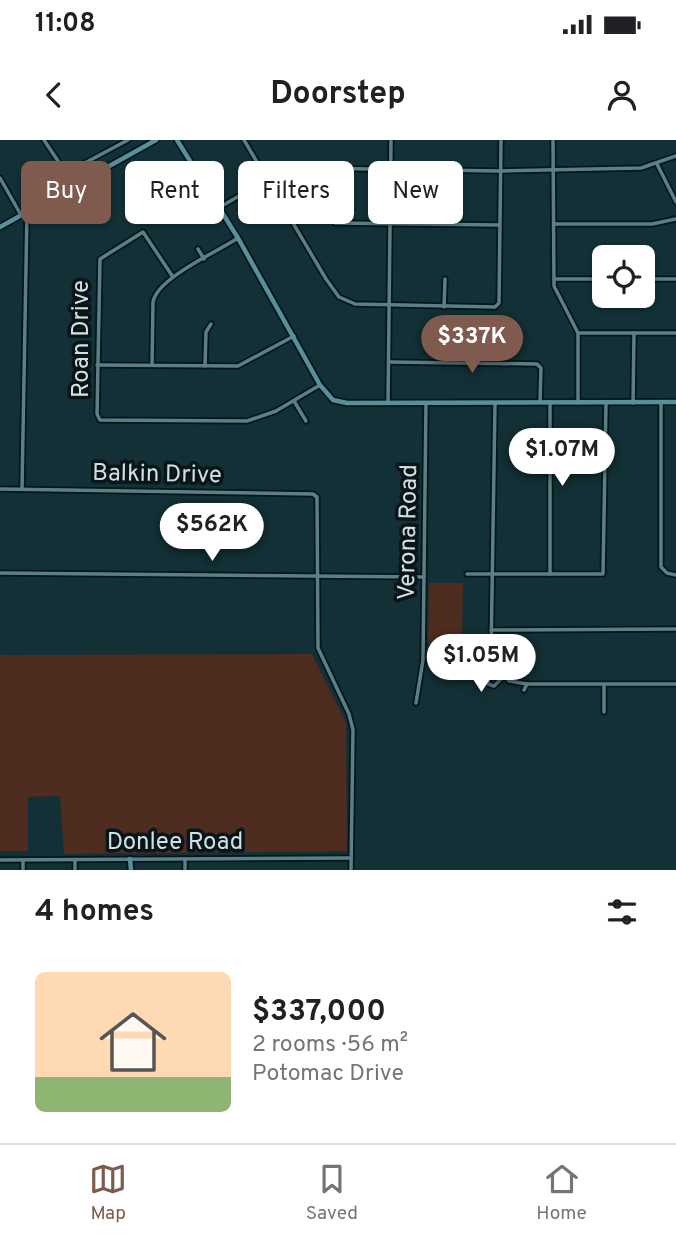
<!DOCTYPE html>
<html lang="en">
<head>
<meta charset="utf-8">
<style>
	:root { --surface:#fff; --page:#f2f2f2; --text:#202124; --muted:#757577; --line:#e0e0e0; --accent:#7f5a4e }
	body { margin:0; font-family:Overpass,sans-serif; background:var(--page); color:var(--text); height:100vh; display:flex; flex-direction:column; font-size:26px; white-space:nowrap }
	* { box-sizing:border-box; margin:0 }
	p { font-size:23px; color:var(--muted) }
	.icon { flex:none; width:38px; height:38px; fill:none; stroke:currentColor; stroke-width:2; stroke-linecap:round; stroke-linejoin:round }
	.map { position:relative; height:730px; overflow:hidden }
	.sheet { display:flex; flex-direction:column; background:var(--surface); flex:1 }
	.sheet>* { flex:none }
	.banner { position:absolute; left:21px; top:21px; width:635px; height:63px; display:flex; gap:14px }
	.fabs { position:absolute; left:592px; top:105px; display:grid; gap:14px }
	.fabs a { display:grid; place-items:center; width:63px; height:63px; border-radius:10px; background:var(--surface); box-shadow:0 2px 5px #0004; font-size:35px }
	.price { position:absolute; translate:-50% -60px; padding:0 16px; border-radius:24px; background:#fff; color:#222; font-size:23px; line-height:46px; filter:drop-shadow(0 2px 4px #0008) }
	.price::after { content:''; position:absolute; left:50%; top:42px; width:21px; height:16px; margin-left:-10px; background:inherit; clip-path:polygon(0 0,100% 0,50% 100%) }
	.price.on { background:var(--accent); color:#fff }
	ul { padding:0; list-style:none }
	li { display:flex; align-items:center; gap:21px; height:175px; padding:0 35px }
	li+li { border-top:2px solid var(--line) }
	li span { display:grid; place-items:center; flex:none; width:196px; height:140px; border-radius:10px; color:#555 }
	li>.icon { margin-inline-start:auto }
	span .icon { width:84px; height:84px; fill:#fffc; stroke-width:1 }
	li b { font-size:30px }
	h2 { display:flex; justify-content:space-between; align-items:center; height:84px; padding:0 35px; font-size:30px }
	.chip { padding:0 24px; border-radius:10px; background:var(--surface); box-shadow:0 2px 5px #0004; font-size:24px; line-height:63px }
	.chip.on { background:var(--accent); color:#fff }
	.status { display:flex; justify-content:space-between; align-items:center; height:49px; padding:0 35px; background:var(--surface); direction:ltr }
	.status svg { height:19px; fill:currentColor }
	header { display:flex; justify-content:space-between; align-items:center; height:91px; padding:0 35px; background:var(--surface); font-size:32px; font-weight:700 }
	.tabs { display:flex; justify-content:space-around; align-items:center; height:98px; border-top:2px solid var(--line); background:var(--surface); font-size:19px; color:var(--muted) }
	.tabs a { display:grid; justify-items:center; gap:4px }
	.tabs .on { color:var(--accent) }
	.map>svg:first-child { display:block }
	.green { fill:#4e2c20 }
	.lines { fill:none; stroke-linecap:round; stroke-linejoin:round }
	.street-casing { stroke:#00171d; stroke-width:7 }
	.secondary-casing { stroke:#00171d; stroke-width:8 }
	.street { stroke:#5f7e84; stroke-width:3.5 }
	.secondary { stroke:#588f99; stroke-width:4.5 }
	.labels { text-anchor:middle; stroke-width:7; stroke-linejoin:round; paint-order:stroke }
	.street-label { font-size:24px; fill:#d0e0e4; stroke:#091518 }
</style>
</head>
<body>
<div class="status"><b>11:08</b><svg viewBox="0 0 49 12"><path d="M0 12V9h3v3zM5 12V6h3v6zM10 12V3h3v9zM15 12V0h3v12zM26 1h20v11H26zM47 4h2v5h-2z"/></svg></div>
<header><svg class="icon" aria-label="back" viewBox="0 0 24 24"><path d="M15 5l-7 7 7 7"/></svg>Doorstep<svg class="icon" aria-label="person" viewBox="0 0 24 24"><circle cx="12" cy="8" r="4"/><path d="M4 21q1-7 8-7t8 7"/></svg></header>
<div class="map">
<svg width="676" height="730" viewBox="0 0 676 730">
	<rect width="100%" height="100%" fill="#123035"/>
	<!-- green -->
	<g class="green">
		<path d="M429,443h34l-1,62 -34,-1z"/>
		<path d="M312,514l34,69 1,128 -283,3 -4,-58 -32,1v54h-28v-196z"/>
	</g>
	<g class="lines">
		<defs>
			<g id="street">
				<path d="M44,0l22,33 62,-33"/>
				<path d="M244,0l82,139 13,18 16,7 140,3 4,-4 2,-163"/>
				<path d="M553,0l1,146 24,47v70"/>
				<path d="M657,24l19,38"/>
				<path d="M0,38l21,37"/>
				<path d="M220,67l47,-27 38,-12 195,3 141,-3 35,-12"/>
				<path d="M335,83l164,2"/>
				<path d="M554,84h98l24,-5"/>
				<path d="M198,109l6,10"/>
				<path d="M173,137l-30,-45 -43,27 -3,155 3,6 147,1 29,-10 44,-26"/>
				<path d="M554,139h50"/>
				<path d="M642,139h34"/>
				<path d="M444,167l1,-28"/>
				<path d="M578,193h98"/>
				<path d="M389,222l148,2 4,4 -1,34"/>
				<path d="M97,225l141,1 56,-30"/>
				<path d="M152,225l1,-63c4,-24 64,-50 85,-64"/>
				<path d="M205,226l1,-34 5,-8"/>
				<path d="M294,261l12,20"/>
				<path d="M550,262v172"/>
				<path d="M661,262v165l6,6 9,2"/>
				<path d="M388,263l3,-263"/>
				<path d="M495,263l-4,254 18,24 18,3"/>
				<path d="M633,263l1,-70"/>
				<path d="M0,349l313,5 4,3 1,151 31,66 4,16 -2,140"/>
				<path d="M22,349l5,-277"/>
				<path d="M0,433l424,4"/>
				<path d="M467,434h136l3,-171"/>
				<path d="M491,490l185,-1"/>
				<path d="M497,529l-9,11v4l6,2 10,-10"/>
				<path d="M604,545v27"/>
				<path d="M524,550l3,-6h149"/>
				<path d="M416,563l7,-43 3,-257"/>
				<path d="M0,720l351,-2"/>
				<path d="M23,720v10"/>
				<path d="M75,720v10"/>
				<path d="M185,730v-11"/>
			</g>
			<g id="secondary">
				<path d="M177,0l61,98 82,147 13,15 14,3 329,-1"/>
				<path d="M0,87l156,-87"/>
				<path d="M130,719l1,11"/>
			</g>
		</defs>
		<!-- street casing -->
		<use href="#street" class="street-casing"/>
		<!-- secondary casing -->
		<use href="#secondary" class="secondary-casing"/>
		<!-- street -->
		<use href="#street" class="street"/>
		<!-- secondary -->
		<use href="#secondary" class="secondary"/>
	</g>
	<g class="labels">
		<!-- street labels -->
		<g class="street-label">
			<text transform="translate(80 199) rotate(-90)" y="8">Roan Drive</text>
			<text transform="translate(157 333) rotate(1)" y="8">Balkin Drive</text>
			<text transform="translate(407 392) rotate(-89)" y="8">Verona Road</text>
			<text x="175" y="709">Donlee Road</text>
		</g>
	</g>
</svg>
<div class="fabs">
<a><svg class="icon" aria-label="locate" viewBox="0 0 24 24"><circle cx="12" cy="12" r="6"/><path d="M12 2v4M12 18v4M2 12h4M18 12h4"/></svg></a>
</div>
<b class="price on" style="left:472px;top:235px">$337K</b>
<b class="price" style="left:562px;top:348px">$1.07M</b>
<b class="price" style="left:212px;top:423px">$562K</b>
<b class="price" style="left:481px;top:554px">$1.05M</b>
<div class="banner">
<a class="chip on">Buy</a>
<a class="chip">Rent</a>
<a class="chip">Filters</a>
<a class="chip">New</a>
</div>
</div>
<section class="sheet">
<h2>4 homes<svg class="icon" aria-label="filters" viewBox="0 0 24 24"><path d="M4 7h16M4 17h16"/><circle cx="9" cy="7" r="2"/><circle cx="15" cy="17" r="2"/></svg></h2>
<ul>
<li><span style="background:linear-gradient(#ffd9b3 75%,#8fb573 0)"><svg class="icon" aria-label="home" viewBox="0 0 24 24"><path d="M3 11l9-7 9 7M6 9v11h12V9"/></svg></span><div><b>$337,000</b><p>2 rooms · 56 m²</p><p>Potomac Drive</p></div></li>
</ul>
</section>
<nav class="tabs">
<a class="on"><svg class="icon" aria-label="map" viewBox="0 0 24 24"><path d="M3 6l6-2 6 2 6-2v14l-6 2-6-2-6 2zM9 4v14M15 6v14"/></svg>Map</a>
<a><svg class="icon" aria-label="saved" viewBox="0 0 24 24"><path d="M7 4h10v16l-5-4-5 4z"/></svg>Saved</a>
<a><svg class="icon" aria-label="home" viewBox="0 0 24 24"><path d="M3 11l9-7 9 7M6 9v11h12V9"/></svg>Home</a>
</nav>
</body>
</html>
